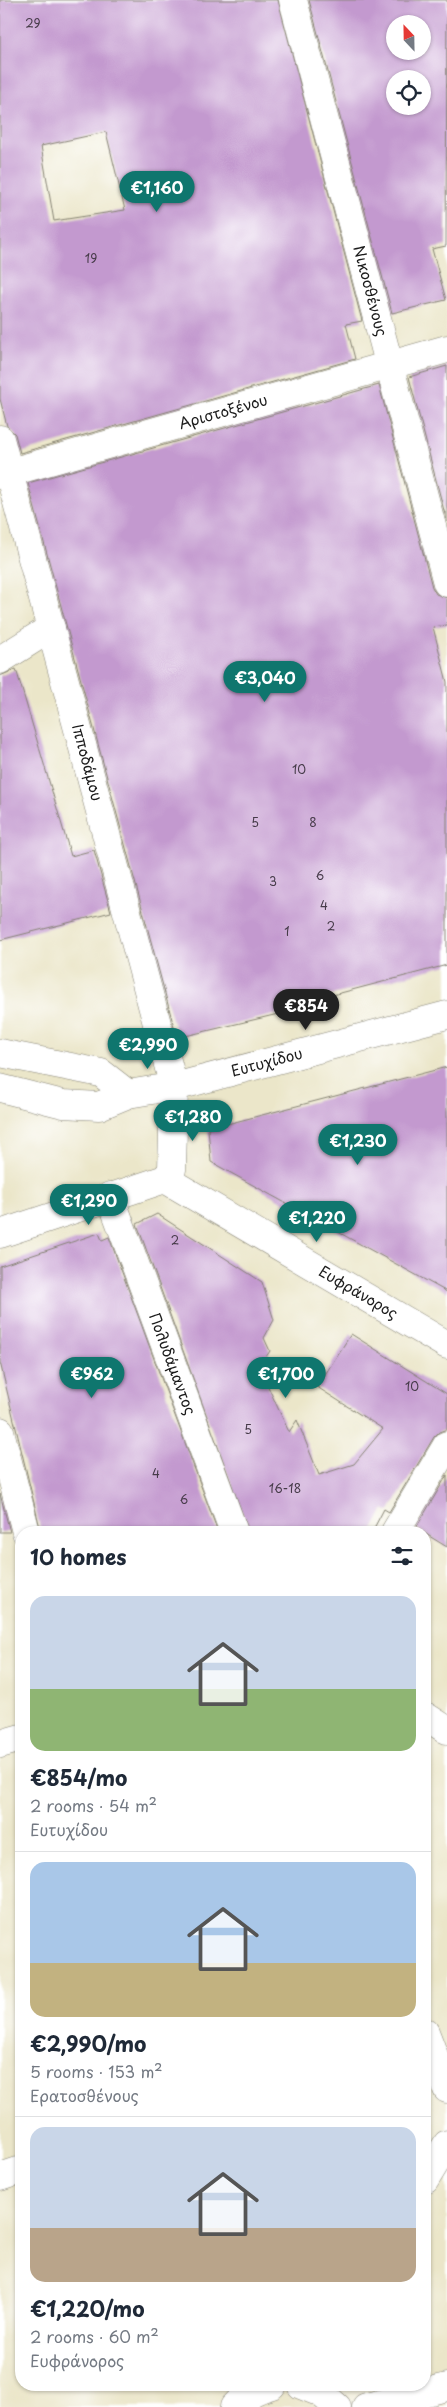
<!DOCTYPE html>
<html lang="en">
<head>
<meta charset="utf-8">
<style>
	:root { --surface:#fff; --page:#f6f6f7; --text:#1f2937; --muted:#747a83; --line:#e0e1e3; --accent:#0f766e }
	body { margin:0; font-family:"Playpen Sans",sans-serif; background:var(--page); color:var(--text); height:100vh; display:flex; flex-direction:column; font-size:19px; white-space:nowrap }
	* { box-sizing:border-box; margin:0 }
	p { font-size:16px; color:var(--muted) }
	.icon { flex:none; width:28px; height:28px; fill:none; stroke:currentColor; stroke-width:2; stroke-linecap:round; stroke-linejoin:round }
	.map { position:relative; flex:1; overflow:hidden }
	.drawer { position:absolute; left:15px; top:1526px; width:416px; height:865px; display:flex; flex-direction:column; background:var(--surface); border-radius:20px; box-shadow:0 1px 4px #0004 }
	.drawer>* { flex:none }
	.needle { width:32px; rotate:338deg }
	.buttons { position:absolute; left:386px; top:15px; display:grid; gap:10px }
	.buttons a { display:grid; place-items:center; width:45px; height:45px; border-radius:50%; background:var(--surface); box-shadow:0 1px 4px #0004; font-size:25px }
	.price { position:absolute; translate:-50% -42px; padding:0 11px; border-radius:18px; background:var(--accent); color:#fff; font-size:16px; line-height:32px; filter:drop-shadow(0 1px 2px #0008) }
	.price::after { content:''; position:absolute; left:50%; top:30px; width:15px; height:11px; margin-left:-8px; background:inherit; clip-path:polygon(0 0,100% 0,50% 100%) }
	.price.current { background:#222; color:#fff }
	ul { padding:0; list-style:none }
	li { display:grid; align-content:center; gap:10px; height:265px; padding:0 15px }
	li+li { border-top:1px solid var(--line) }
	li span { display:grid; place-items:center; height:155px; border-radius:15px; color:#555 }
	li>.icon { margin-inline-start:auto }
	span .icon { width:90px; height:90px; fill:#fffc; stroke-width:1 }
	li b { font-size:21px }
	h2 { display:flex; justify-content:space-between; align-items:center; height:60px; padding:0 15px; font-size:21px }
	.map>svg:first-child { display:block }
	.building { fill:#c399cf; fill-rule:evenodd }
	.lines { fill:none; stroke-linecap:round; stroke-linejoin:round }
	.minor-casing { stroke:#848172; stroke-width:29 }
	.major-casing { stroke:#848172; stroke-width:29 }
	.minor { stroke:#fff; stroke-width:28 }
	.major { stroke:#fff; stroke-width:28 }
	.labels { text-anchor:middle; stroke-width:4.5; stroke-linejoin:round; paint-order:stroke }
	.number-label { font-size:12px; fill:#463b49 }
	.street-label { font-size:15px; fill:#1c1c1c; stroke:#fff }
</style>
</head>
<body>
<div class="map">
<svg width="447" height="2407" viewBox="0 0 447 2407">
	<rect width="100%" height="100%" fill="#fff"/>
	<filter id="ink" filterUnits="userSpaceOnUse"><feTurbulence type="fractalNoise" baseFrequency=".02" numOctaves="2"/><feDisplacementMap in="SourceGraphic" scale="10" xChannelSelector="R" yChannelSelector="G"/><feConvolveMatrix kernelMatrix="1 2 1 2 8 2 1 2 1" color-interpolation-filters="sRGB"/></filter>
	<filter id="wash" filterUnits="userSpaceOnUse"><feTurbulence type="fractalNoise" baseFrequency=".0096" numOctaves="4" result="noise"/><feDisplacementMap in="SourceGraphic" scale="20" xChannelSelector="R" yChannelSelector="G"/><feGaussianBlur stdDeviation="1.12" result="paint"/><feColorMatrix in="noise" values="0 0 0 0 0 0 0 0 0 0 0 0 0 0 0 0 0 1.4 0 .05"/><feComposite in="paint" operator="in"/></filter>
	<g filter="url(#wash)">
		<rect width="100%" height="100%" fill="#ebe6c9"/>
		<g id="blocks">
			<!-- building -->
			<g class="building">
				<path d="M0,0h278l84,321 -16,3 9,35 -335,94 -5,-19 -8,-8 -7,-27zM106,132l19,78 -71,11 -13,-75z"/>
				<path d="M309,0h138l-1,246 -14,3 14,51 -54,13zM395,24h27v27h-27zM395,79h27v27h-27z"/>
				<path d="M447,366v156l-38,-145z"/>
				<path d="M379,385l53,202 4,7 11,4v27l-14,2 14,55v283l-137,36 2,5 -135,32 -149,-555z"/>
				<path d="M16,669l55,187 23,-6 17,62 -111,28v-264z"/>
				<path d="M447,1067v225l-236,-130 -3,-33z"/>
				<path d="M157,1214l105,68 12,38 -10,18 6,13 -11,16 30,65 8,-12 22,55 35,-11 29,-35 -66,-42 34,-53 96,60v35l-8,3 -5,5 -45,75 -5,-3 -12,23h-123l-112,-308z"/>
				<path d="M99,1233l3,7 7,-3 109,295h-177l-41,-170v-96z"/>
				<path d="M447,1475v72l-31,-19z"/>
				<path d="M0,1494l10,38h-10z"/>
			</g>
		</g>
	</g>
	<g filter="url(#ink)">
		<use href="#blocks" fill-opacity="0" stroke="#848172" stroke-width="1"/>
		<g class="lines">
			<defs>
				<g id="minor">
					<path id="s1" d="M293,0l154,583"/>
					<path id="s2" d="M0,439l174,648 -2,83 -7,9 -165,55"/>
					<path id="s3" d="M0,475l447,-126"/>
					<path d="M0,660l51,-32"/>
					<path id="s4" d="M165,1179l282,166"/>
					<path id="s5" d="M110,1196l124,336"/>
					<path d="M0,1431l26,101"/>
					<path d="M395,1532l52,-87"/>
					<path d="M425,1716l22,14"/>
					<path d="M0,1744l21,-6"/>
					<path d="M425,2032l22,57"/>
					<path d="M0,2177l21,-7"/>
					<path d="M425,2180l22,-36"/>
					<path d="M301,2385l20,8 16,14"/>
					<path d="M234,2407c10,-12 23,-18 38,-22"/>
					<path d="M366,2407l81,-20"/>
				</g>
				<g id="major">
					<path d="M0,1053l101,20 27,21"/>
					<path id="s6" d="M0,1088l63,16 36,2 29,-12 54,-9 265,-70"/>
				</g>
			</defs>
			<!-- minor casing -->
			<use href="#minor" class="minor-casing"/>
			<!-- major casing -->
			<use href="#major" class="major-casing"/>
			<!-- minor -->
			<use href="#minor" class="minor"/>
			<!-- major -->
			<use href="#major" class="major"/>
		</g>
	</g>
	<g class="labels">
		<!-- number labels -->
		<g class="number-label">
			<text x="33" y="28">29</text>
			<text x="91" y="263">19</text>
			<text x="299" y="774">10</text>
			<text x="255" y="827">5</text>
			<text x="313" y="827">8</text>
			<text x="320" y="880">6</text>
			<text x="273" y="886">3</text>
			<text x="324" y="910">4</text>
			<text x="331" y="931">2</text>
			<text x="287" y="936">1</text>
			<text x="175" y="1245">2</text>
			<text x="412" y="1391">10</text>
			<text x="248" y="1434">5</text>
			<text x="156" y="1478">4</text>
			<text x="285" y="1493">16-18</text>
			<text x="184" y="1504">6</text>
		</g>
		<!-- street labels -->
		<g class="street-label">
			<text dy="5" stroke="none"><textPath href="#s1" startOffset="301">Νικοσθένους</textPath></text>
			<text dy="5" stroke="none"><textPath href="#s3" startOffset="232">Αριστοξένου</textPath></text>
			<text dy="5" stroke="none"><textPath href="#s2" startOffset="335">Ιπποδάμου</textPath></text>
			<text dy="5" stroke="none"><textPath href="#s6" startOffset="275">Ευτυχίδου</textPath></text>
			<text dy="5" stroke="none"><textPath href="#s4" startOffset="224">Ευφράνορος</textPath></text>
			<text dy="5" stroke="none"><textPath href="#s5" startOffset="179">Πολυδάμαντος</textPath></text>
		</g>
	</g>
</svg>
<div class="buttons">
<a><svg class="needle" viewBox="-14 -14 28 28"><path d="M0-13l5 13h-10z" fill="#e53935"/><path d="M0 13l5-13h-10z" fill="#747a83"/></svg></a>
<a><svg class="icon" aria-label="locate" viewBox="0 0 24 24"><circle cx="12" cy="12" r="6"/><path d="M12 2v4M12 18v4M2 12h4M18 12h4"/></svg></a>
</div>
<b class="price" style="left:157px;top:213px">€1,160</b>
<b class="price" style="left:265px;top:703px">€3,040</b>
<b class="price current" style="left:306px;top:1031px">€854</b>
<b class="price" style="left:148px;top:1070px">€2,990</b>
<b class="price" style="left:193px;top:1142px">€1,280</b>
<b class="price" style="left:358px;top:1166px">€1,230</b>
<b class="price" style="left:89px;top:1226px">€1,290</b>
<b class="price" style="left:317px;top:1243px">€1,220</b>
<b class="price" style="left:92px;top:1399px">€962</b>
<b class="price" style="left:286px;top:1399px">€1,700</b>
<section class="drawer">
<h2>10 homes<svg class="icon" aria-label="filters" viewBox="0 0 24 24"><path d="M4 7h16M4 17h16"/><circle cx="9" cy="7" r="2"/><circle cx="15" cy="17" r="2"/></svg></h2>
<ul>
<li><span style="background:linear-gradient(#c9d6e8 60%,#8fb573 0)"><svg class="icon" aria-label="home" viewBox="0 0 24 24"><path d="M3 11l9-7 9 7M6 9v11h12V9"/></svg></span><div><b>€854/mo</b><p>2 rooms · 54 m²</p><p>Ευτυχίδου</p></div></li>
<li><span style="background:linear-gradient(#a9c7e8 65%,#c2b280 0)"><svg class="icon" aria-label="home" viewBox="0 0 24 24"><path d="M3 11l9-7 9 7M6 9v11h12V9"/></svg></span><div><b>€2,990/mo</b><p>5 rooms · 153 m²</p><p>Ερατοσθένους</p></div></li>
<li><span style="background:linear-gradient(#c9d6e8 65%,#b9a48a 0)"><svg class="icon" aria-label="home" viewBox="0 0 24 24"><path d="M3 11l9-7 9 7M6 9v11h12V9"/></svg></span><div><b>€1,220/mo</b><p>2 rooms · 60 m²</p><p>Ευφράνορος</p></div></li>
</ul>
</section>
</div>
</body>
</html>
